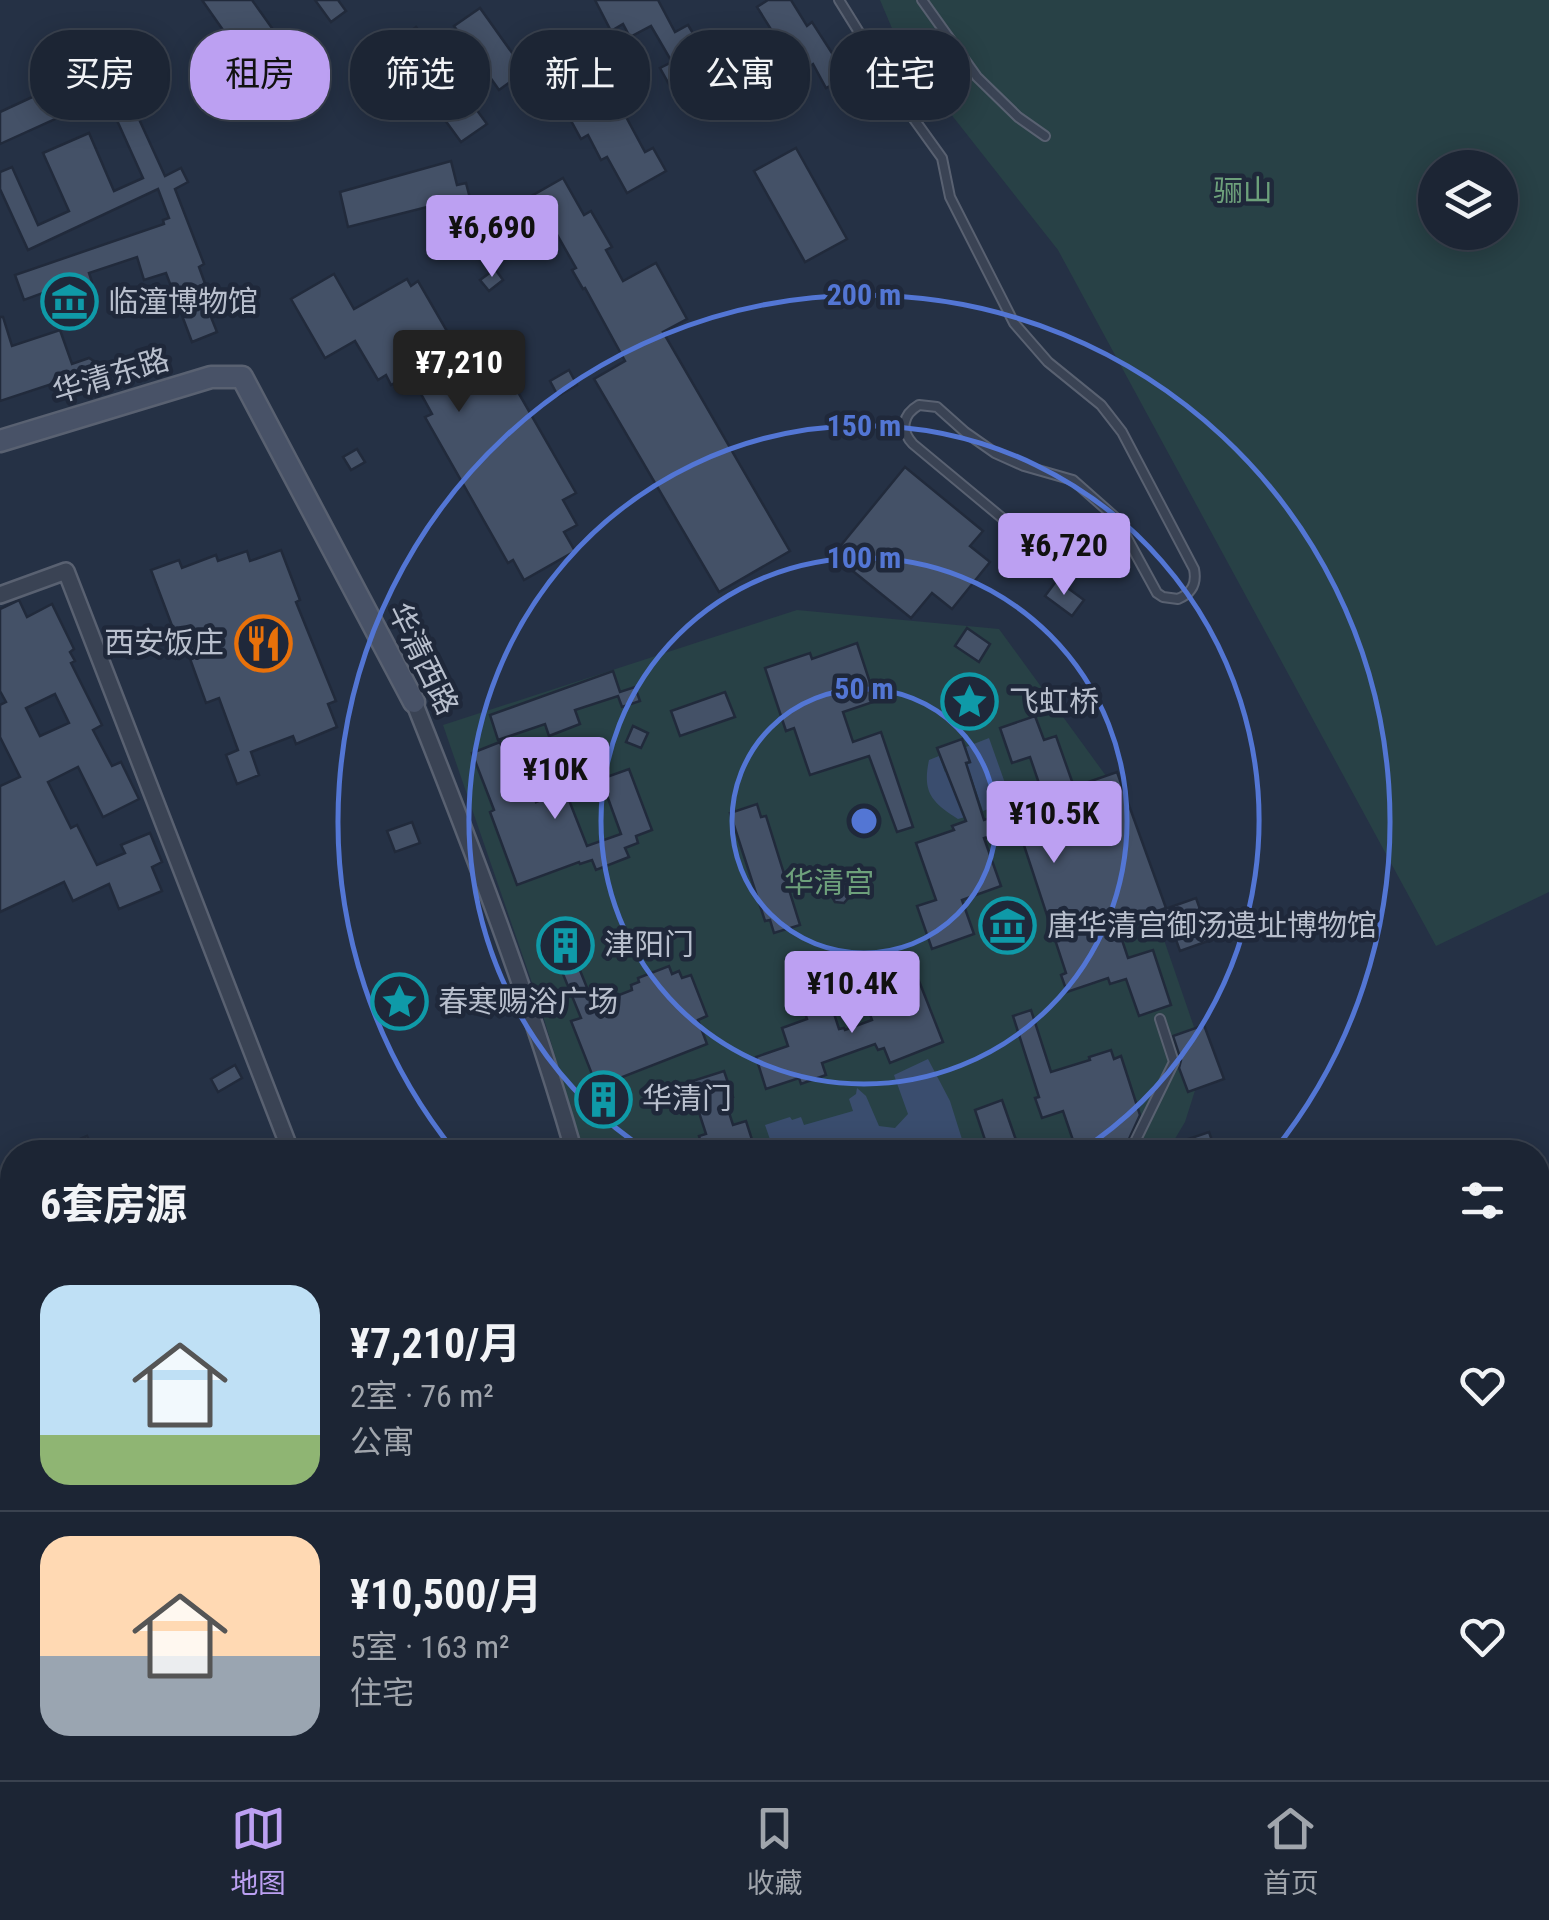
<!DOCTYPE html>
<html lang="zh">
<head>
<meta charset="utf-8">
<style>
	:root { --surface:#1c2534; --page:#293140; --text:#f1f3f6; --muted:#a0a5ac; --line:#3a424f; --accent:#bca0f2 }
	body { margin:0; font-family:"Roboto Condensed","Noto Sans SC",sans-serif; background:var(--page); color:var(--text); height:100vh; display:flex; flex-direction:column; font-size:38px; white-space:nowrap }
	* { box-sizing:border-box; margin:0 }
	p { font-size:32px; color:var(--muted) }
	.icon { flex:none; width:55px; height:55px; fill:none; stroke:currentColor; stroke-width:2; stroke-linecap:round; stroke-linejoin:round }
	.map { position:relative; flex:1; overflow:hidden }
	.sheet { position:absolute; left:0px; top:1140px; width:1550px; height:640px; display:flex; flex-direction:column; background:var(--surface); border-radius:40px 40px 0 0; box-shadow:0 5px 25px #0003,0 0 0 2px var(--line) }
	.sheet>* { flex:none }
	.hud { position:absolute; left:30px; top:30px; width:1000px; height:90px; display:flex; gap:20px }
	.controls { position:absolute; left:1418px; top:150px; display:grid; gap:20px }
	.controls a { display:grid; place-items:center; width:100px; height:100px; border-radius:50%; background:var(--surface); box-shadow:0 5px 25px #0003,0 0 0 2px var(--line); font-size:50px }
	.price { position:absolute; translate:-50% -85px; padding:0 22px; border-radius:10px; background:var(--accent); color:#111; font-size:32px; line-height:65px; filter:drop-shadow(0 2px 5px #0008) }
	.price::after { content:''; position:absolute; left:50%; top:60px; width:30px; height:22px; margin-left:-15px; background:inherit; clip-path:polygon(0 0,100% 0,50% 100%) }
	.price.on { background:#222; color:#fff }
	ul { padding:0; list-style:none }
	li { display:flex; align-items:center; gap:30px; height:250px; padding:0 40px }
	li+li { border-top:2px solid var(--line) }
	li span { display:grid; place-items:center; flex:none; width:280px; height:200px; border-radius:30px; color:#555 }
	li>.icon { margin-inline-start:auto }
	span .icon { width:120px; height:120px; fill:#fffc; stroke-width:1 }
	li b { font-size:42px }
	h2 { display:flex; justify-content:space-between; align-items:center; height:120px; padding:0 40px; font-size:42px }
	.tag { padding:0 35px; border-radius:40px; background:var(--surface); box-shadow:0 5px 25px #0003,0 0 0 2px var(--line); font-size:35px; line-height:90px }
	.tag.on { background:var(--accent); color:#111 }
	.menu { display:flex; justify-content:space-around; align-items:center; height:140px; border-top:2px solid var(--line); background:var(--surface); font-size:28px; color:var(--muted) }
	.menu a { display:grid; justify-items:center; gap:5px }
	.menu .on { color:var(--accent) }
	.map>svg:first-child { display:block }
	.green { fill:#284146; fill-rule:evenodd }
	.water { fill:#3a4d6e }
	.building { fill:#445167; stroke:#212a3b; stroke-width:2.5; fill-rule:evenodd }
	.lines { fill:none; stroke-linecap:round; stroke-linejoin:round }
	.lane-casing { stroke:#596171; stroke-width:12 }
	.street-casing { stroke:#596171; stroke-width:20 }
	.secondary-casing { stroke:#596171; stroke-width:25 }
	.primary-casing { stroke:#444c5d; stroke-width:28 }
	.lane { stroke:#3a4354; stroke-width:8 }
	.street { stroke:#3a4354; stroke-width:15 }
	.secondary { stroke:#485267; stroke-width:20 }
	.primary { stroke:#586274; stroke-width:22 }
	.ring { fill:none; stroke:#5376d4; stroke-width:5 }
	.labels { text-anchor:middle; stroke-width:9; stroke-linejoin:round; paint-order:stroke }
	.park-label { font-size:30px; fill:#6da07b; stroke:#1f283a }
	.poi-label { font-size:30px; fill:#b8bfcd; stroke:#1f283a; text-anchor:start }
	.street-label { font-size:30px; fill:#b8bfcd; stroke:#1f283a }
	.centre { fill:#5376d4; stroke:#1f283a; stroke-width:5 }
	.ring-label { font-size:30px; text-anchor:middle; font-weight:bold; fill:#5376d4; stroke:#1f283a; stroke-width:9; stroke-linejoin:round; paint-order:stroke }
</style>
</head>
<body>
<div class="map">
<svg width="1549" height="1780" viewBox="0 0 1549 1780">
	<rect width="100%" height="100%" fill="#253145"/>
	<!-- green -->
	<g class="green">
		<path d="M880,0h669v892l-113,54 -378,-696 -156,-198zM1435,168h65v64h-65z"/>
		<path d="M797,610l202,19 110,151 96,279 -20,63 -18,30h-583l-44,-146 -97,-281z"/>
		<path d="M703,1768h93l-22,12h-69z"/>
	</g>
	<!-- water -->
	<g class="water">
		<path d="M989,738l22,62 -28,11 -13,-38 -20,6 15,38 -7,2c-26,-17 -36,-26 -29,-59l10,-4 6,16 26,-9 -5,-16z"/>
		<path d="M928,1059l22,42 16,51h-195l3,-1 -9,-26 25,-8 2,3 9,-3 3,8 49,-14 -4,-12 7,-5 1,-6 9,8 13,30 16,2 13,-14 -14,-39z"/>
	</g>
	<!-- building -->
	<g class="building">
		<path d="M202,0h50l47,66 -34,24z"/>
		<path d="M315,0h23l8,11 -15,11z"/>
		<path d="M595,0h63l17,32 13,-7 12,20 11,-6 26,48 -38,21 -7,-11 -12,7 -20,-36 12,-6 -21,-36 -21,11 -7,-13 -12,7z"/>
		<path d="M768,0h23l16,26 5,-4 27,42 7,-4 8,13 -28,15 -13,-24 -7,5 -23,-34 -6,4 -20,-32z"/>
		<path d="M480,8l45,63 -26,19 -45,-64z"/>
		<path d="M416,27l71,97 -26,18 -70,-96z"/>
		<path d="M112,60l53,116 16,-8 7,14 -13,7 29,75 -5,3 12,33 -6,2 12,30 -25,10 -26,-69 -22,7 -7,-23 -48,16 3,9 -6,2 5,16 -24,9 -8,-22 -35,13 -9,-25 149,-51 -1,-4 6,-2 -11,-29 -130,61 -28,-61v-17l12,-5 26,58 31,-14 -26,-58 46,-20 25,58 29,-13 -37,-82 -106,48v-32z"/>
		<path d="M608,95l13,22 4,-2 20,37 8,-4 13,23 -39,22 -20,-36 -6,3 -13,-25 -7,4 -12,-22z"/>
		<path d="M796,148l51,91 -42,23 -51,-91z"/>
		<path d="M451,161l6,24 9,-2 6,23 -39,10 -2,-10 -83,21 -8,-35z"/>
		<path d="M563,178l21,37 7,-4 21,36 -6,3 17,31 33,-18 31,56 -24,13 127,219 -71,41 -125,-213 31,-18 -40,-73 -2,1 -11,-19 4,-2 -21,-37 -3,2 -9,-15 -3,2 -12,-22z"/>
		<path d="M495,269l8,11 -14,11 -9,-11z"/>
		<path d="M334,274l20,35 53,-30 4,7 7,-5 33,57 -7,4 17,30 34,-20 81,141 -13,7 14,25 -13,7 11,19 -51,29 -11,-20 -5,3 -83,-146 7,-3 -22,-40 -19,11 -5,-10 -8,5 -23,-39 -30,17 -34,-59z"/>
		<path d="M0,317h3l9,29 48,-16 12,34 17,-6 17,11 -13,7h-17l-76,25z"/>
		<path d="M569,370l8,15 -19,11 -8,-15z"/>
		<path d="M357,449l8,13 -14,8 -8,-13z"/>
		<path d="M905,467l78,64 -13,15 20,16 -38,47 -20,-16 -21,25 -78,-63z"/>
		<path d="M281,550l19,50 -4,2 40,99 -8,3 9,23 -41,17 -3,-8 -42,16 8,23 -22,9 -11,-29 12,-5 -19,-52 -13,5 -21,-58 -5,2 -29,-77 28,-10 3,8 34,-13 2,6 29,-10 3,10z"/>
		<path d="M1057,580l27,20 -12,16 -27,-20z"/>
		<path d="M19,600l8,17 25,-13 22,45 -4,3 5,9 -4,2 31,62 -9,5 19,36 9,-4 18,37 -36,18 -25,-50 -30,15 23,46 6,-3 20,40 28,-12 -4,-8 29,-12 12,29 -10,5 10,24 -43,18 -10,-25 -36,17 -9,-19 -64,30v-126l20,-9 -20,-40v-32l6,-3 -6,-11v-82zM55,694l14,29 -29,13 -14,-28z"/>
		<path d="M967,628l23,16 -11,18 -24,-16z"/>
		<path d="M857,643l19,58 -33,11 10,30 28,-10 32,95 -16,5 -28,-76 -59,19 -16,-47 -8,3 -21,-63 45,-15 2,6z"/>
		<path d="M613,671l7,21 15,-5 5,14 -18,6 -4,-11 -43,14 5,14 -31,12 -4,-12 -47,16 -8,-25z"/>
		<path d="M725,692l10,25 -55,19 -9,-25z"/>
		<path d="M1035,716l9,24 12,-4 18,51 43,-15 49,136 -49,17 11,33 25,-8 18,55 -32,11 -13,-37 -16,5 -2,-6 -41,14 -6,-17 5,-2 -48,-146 -34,11 17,48 -39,14 12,34 -42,15 -15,-43 19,-6 -20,-57 38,-13 -2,-4 14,-5 -29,-73 25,-9 8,23 -4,1 18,57 43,-14 -1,-4 17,-7 -13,-38 -18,6 -12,-35z"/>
		<path d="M633,726l15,7 -7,15 -15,-6z"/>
		<path d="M500,742l22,58 11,-5 3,7 29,-12 22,56 34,-12 -20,-55 28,-10 23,61 -16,6 2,7 -13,5 4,9 -33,13 -4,-10 -12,4 -1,-2 -62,23 -27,-73 4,-2 -22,-57z"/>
		<path d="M757,804l4,13 5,-1 34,109 -26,8 -4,-13 -5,1 -35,-108z"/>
		<path d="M412,822l8,21 -25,9 -8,-21z"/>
		<path d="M836,884h11l4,11 -7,8 -9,-1 -5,-9z"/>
		<path d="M1196,898l15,42 -31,11 -15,-42z"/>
		<path d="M569,921l15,40 -7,2 17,42 38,-15 -1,-5 8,-3 -1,-4 31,-12 3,8 7,-3 3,7 9,-3 16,41 -9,4 9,24 -110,43 -26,-66 10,-3 -36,-88z"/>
		<path d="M919,981l24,61 -53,21 -6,-15 -6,2 -3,-6 -53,19 4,12 -25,9 -2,-6 -33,11 -10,-32 32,-11 -6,-18 25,-9 -3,-9 26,-9 9,28 5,-1 1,2 27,-10 -6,-17z"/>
		<path d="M1031,1010l20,62 39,-12 -1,-3 22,-7 3,9 7,-3 19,59 -17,37h-46l-14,-41 -21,7 -7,-20 4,-1 -26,-81z"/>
		<path d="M1204,1025l20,54 -36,13 -9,-24 2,-8 -8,-24z"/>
		<path d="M235,1065l7,13 -24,14 -7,-13z"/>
		<path d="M724,1071l9,26 -8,3 8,25 13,-4 10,31h-52l-5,-16 7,-2 -11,-34 -6,2 -6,-18z"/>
		<path d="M606,1088l6,17 -12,5 -7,-17z"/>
		<path d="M1002,1100l14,40 -28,9 -13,-39z"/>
		<path d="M1209,1132l7,20h-60v-2z"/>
		<path d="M87,1136l8,16h-44z"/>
	</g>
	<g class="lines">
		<defs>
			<g id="lane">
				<path d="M839,0l67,108 36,50 8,39 64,126 34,39 53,43 21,27 72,137c3,15 -2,24 -16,30l-15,-2 -6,-4 -41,-75 -43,-38 -49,-14 -29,-13 -30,-21 -28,-25 -18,-2c-17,10 -19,25 -6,39l136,113"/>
				<path d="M922,0l55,77 41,40 27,19"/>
				<path d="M1130,1152l44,-90 -14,-43"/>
				<path d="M937,1768l11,12"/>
				<path d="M1104,1768l10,5 3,7"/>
				<path d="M866,1780l23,-12"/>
				<path d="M1013,1780l22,-12"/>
			</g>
			<g id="street">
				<path d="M0,595l66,-24 225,581"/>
				<path d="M414,702c59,148 116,297 160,450"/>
				<path d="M0,1412l12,26"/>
				<path d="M171,1768l6,12"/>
				<path d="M522,1768l5,12"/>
				<path d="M686,1768l2,12"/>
				<path d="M785,1780l21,-12"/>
			</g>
			<g id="secondary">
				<path d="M0,441l211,-64h31l172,325"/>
				<path d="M0,1455l12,-6"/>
			</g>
			<g id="primary">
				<path d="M0,1289l12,26"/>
				<path d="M0,1342l12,26"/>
				<path d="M207,1768l6,12"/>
				<path d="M243,1768l7,12"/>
			</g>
		</defs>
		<!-- lane casing -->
		<use href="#lane" class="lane-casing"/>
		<!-- street casing -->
		<use href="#street" class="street-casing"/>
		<!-- secondary casing -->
		<use href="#secondary" class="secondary-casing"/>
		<!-- primary casing -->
		<use href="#primary" class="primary-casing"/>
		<!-- lane -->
		<use href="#lane" class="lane"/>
		<!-- street -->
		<use href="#street" class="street"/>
		<!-- secondary -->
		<use href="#secondary" class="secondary"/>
		<!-- primary -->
		<use href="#primary" class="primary"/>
	</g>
	<!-- distance rings -->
	<g class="ring">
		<circle cx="864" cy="821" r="132"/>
		<circle cx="864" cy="821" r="263"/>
		<path d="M649 1152A395 395 0 1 1 1079 1152"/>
		<path d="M455 1152A526 526 0 1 1 1273 1152"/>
	</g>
	<!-- icons -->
	<defs>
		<symbol id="museum-ring" viewBox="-11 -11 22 22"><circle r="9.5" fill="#1f283a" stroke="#0f9aa8" stroke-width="1.5"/><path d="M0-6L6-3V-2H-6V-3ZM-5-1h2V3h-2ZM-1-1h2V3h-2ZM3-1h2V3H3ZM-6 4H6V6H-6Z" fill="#0f9aa8"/></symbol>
		<symbol id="restaurant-ring" viewBox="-11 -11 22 22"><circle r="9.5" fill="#1f283a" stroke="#e8710a" stroke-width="1.5"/><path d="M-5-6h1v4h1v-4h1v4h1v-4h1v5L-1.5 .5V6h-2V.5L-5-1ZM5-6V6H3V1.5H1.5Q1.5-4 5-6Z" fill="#e8710a"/></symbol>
		<symbol id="sight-ring" viewBox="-11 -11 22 22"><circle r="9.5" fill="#1f283a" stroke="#0f9aa8" stroke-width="1.5"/><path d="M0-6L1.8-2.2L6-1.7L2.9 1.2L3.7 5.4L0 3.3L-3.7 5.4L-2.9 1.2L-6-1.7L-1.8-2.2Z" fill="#0f9aa8"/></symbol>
		<symbol id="building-ring" viewBox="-11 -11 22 22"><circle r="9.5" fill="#1f283a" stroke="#0f9aa8" stroke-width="1.5"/><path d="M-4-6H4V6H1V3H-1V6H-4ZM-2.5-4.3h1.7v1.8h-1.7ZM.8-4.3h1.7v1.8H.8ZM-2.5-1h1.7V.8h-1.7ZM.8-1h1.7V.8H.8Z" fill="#0f9aa8"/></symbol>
	</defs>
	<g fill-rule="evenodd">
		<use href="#museum-ring" x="38" y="270" width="63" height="63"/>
		<use href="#restaurant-ring" x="232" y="612" width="63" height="63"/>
		<use href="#sight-ring" x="938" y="670" width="63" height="63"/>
		<use href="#museum-ring" x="976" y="894" width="63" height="63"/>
		<use href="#building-ring" x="534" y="914" width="63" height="63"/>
		<use href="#sight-ring" x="368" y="970" width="63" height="63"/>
		<use href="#building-ring" x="572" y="1068" width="63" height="63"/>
	</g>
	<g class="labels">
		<!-- park labels -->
		<g class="park-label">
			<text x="1243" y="201">骊山</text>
			<text x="829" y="893">华清宫</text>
		</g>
		<!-- poi labels -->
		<g class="poi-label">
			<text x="108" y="312">临潼博物馆</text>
			<text x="224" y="653" text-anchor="end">西安饭庄</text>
			<text x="1009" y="712">飞虹桥</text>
			<text x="1047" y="936">唐华清宫御汤遗址博物馆</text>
			<text x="604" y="955">津阳门</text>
			<text x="438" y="1012">春寒赐浴广场</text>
			<text x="642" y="1109">华清门</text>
		</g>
		<!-- street labels -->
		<g class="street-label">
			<text transform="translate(111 376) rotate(-17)" y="10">华清东路</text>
			<text transform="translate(423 659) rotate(64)" y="10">华清西路</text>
		</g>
	</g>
	<circle cx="864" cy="821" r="15" class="centre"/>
	<g class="ring-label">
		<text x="864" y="305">200 m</text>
		<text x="864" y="436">150 m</text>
		<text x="864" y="568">100 m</text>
		<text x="864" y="699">50 m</text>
	</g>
</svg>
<div class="controls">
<a><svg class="icon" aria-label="layers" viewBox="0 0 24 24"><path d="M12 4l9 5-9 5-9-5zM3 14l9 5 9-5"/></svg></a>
</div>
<b class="price" style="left:492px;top:280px">¥6,690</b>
<b class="price on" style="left:459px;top:415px">¥7,210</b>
<b class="price" style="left:1064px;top:598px">¥6,720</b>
<b class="price" style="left:555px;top:822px">¥10K</b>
<b class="price" style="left:1054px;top:866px">¥10.5K</b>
<b class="price" style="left:852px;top:1036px">¥10.4K</b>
<div class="hud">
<a class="tag">买房</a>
<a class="tag on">租房</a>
<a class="tag">筛选</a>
<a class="tag">新上</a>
<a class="tag">公寓</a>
<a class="tag">住宅</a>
</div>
<section class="sheet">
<h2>6套房源<svg class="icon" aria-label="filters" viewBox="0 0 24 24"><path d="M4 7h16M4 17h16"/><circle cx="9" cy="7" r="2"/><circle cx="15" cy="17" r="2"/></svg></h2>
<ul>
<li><span style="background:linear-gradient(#bfe0f5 75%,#8fb573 0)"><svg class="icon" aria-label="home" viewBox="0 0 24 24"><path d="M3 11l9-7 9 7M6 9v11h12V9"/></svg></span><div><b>¥7,210/月</b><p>2室 · 76 m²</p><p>公寓</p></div><svg class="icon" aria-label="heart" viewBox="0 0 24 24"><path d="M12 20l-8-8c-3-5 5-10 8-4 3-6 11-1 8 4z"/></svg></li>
<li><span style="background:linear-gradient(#ffd9b3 60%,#9aa5b1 0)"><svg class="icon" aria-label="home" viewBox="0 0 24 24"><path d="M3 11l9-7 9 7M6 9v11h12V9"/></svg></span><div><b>¥10,500/月</b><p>5室 · 163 m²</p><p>住宅</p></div><svg class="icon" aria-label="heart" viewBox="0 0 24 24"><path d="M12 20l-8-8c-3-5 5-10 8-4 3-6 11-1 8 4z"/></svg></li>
</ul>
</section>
</div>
<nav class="menu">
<a class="on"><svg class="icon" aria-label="map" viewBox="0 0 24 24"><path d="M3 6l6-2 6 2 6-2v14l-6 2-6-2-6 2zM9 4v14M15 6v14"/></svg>地图</a>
<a><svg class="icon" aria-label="saved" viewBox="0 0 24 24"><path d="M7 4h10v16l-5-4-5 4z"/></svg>收藏</a>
<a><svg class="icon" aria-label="home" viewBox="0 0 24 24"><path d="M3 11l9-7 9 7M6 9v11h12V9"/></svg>首页</a>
</nav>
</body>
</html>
